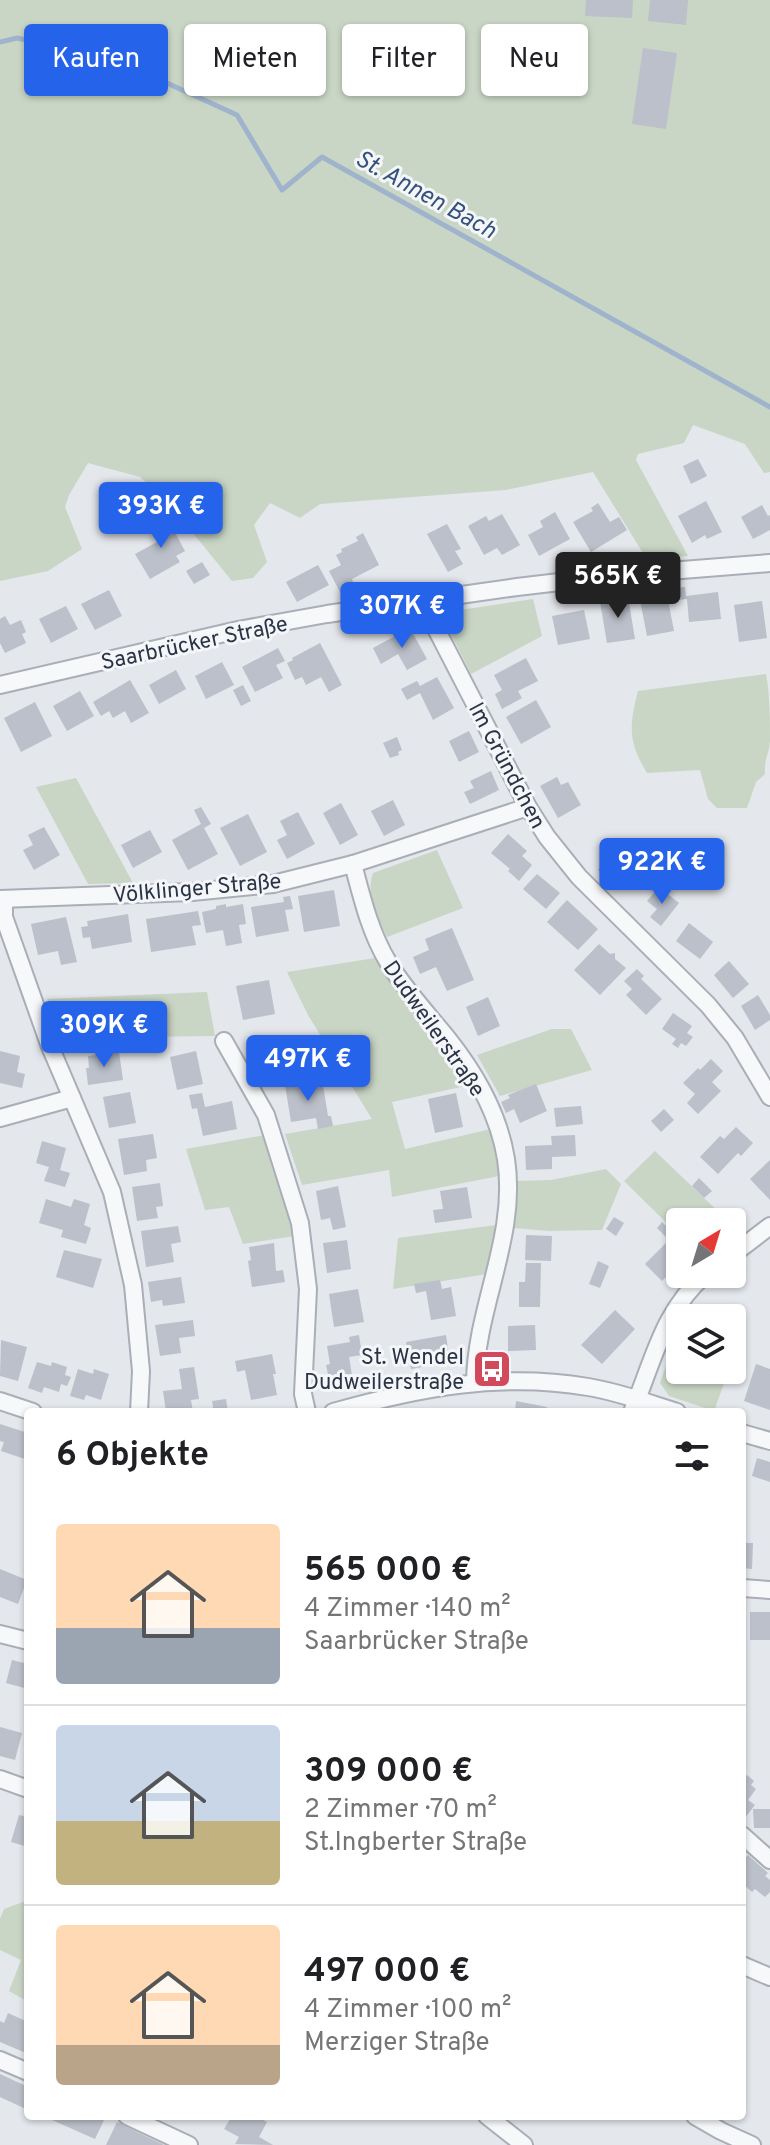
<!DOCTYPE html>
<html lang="de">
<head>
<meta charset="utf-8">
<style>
	:root { --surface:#fff; --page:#f2f2f2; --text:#202124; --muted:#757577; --line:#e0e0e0; --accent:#2563eb }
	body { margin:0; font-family:Overpass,sans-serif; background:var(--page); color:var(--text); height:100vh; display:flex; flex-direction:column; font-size:30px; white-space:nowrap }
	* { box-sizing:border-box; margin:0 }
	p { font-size:26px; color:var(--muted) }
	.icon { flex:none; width:44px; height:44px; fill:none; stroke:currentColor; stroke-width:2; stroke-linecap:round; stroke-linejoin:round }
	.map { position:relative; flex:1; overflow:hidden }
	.panel { position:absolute; left:24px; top:1408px; width:722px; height:712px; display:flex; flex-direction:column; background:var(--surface); border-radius:8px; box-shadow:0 2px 6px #0004 }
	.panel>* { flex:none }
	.banner { position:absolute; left:24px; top:24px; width:722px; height:72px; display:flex; gap:16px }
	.needle { width:52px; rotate:38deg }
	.tools { position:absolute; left:666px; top:1208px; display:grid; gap:16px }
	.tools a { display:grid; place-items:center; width:80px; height:80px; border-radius:8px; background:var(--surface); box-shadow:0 2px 6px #0004; font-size:40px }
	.price { position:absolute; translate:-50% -68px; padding:0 18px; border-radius:8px; background:var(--accent); color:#fff; font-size:26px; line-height:52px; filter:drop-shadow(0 2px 4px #0008) }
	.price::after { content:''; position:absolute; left:50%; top:48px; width:24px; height:18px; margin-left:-12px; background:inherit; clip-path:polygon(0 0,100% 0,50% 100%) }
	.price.on { background:#222; color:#fff }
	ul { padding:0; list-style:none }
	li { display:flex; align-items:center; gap:24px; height:200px; padding:0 32px }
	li+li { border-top:2px solid var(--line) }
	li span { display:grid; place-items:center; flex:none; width:224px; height:160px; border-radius:8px; color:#555 }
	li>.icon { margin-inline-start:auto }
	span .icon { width:96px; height:96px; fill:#fffc; stroke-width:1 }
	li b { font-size:34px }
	h2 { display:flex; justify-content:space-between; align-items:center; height:96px; padding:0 32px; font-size:34px }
	.tag { padding:0 28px; border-radius:8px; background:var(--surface); box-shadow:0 2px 6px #0004; font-size:28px; line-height:72px }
	.tag.on { background:var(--accent); color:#fff }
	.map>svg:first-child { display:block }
	.green { fill:#c9d6c5 }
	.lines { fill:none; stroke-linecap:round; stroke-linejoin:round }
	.stream { stroke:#9fb4cc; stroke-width:5 }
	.building { fill:#bbc0ca }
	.minor-casing { stroke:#a9aeb7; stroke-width:20 }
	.minor { stroke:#f7f8fa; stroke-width:16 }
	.labels { text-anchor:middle; stroke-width:6; stroke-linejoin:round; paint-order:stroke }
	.street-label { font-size:22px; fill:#2b3445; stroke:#f4f6f9 }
	.poi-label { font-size:22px; fill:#2b3445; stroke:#f4f6f9; text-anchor:end }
	.water-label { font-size:24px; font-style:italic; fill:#34527a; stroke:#f4f6f9 }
</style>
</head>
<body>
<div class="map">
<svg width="770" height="2145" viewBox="0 0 770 2145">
	<rect width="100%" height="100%" fill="#e4e7ec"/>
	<!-- green -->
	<g class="green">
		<path d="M0,0h770v472l-6,1 -19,-29 -52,-19 -9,18 -46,11 -2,6 52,96 -42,2 -53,-86 -87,18 -186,14 -20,14 -30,-15 -16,22 13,37 -14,16 -21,3 -66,-81 -26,-23 -52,-14 -19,32 -4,12 17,42 -34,22 -48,10z"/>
		<path d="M533,599l9,37 -71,38 -25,-50 1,-12z"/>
		<path d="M766,674c4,21 4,45 4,67 -1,14 -6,17 -5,33l-9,8 -9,26h-30l-9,-9 -8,-29 -53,3c-19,-31 -18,-47 -9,-82z"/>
		<path d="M76,778l57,105 -45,1 -52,-97z"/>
		<path d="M437,850l26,58 -76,29c-9,-20 -22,-42 -14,-64z"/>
		<path d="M375,958l34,50 46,52 15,25 -78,17 13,47 86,-20 8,47 -107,21 -3,-27 -87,15 -17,-51 87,-15 -64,-104 -21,-43z"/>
		<path d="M207,992l8,44 -153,2 -15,-39z"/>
		<path d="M552,1029h19l21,41 -92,26 -23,-41z"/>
		<path d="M265,1135l16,46 14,55 -52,8 -14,-37 -24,3 -19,-61z"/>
		<path d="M655,1151l74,71h-49v14l-56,-55z"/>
		<path d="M606,1169l15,15 -19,46 -53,1 -36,-3 3,-47 35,-1z"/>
		<path d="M496,1225l-1,18 -8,31 -94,15 5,-51z"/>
		<path d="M678,1331l2,1v38h49l-15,41 -45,-15 -9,-13z"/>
		<path d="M23,1902l5,2v98l-19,-11 12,-31 -21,-10v-31l4,-10z"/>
	</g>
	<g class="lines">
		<!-- stream -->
		<path class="stream" d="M0,42l17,-4 104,24 116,53 45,75 40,-33 448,250"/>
	</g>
	<!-- building -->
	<g class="building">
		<path d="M586,0h47l-1,18 -47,-2z"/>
		<path d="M650,0h38l-2,25 -38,-4z"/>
		<path d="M643,48l34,5 -11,76 -34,-5z"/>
		<path d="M698,459l9,17 -16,8 -8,-18z"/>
		<path d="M706,501l16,31 -15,7 -2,-4 -13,8 -14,-27z"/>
		<path d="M598,503l12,19 9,-5 8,13 -36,22 -18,-30 20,-11 -2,-3z"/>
		<path d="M762,505l6,11 2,-1v15l-17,9 -12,-22z"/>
		<path d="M555,512l15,27 -31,17 -11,-21 15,-8 -3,-6z"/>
		<path d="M502,514l18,31 -18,10 -5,-7 -13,7 -16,-29 18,-10 3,5z"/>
		<path d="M166,516l19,35 -9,5 4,6 -30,17 -15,-25 24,-13 -9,-16z"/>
		<path d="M447,524l14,25 -6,2 8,13 -15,8 -21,-38z"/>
		<path d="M363,533l16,32 -27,14 2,5 -14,8 -11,-21 12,-6 -5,-10 6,-3 -1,-3 17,-8 -2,-4z"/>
		<path d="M202,562l8,13 -16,9 -8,-13z"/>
		<path d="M318,565l11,20 -32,17 -11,-20z"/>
		<path d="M685,587l1,9 32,-4 3,27 -32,3 -2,-23 -9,1 -2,-12z"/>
		<path d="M109,590l13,26 -27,14 -14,-26z"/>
		<path d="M667,595l7,36 -27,5 -7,-36z"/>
		<path d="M628,597l7,42 -28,4 -7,-41z"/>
		<path d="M762,601l5,37 -28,4 -5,-37z"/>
		<path d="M66,606l12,23 -27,14 -12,-24z"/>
		<path d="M584,610l6,29 -32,6 -6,-29z"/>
		<path d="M5,616l5,9 11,-5 5,12 -4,2 4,9 -21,10 -5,-10v-24z"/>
		<path d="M410,628l17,31 -20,11 -9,-16 -17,10 -8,-16z"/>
		<path d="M320,643l22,42 -13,7 -8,-15 -15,8 -4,-8 -7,3 -8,-17 6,-3 -1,-2z"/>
		<path d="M278,648l7,13 -9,4 7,13 -28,14 -13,-25z"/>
		<path d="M526,658l12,23 -20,10 4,7 -20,11 -7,-15 7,-4 -8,-15z"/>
		<path d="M222,662l12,23 -28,14 -11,-23z"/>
		<path d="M176,670l10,19 -27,15 -10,-19z"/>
		<path d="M437,677l17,31 -21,12 -13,-27 -13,7 -6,-11 16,-8 3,5z"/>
		<path d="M130,680l19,33 -18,10 -6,-12 -12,7 -4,-7 -8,5 -8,-14z"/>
		<path d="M243,685l8,16 -10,5 -8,-16z"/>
		<path d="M80,691l14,25 -27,15 -14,-25z"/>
		<path d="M536,700l15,27 -30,17 -15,-27z"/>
		<path d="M35,702l17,34 -31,16 -17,-34z"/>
		<path d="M469,731l10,21 -20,10 -10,-21z"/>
		<path d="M397,737l5,13 -4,2 1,3 -9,3 -7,-15z"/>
		<path d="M491,771l8,19 -29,14 -6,-12 10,-4 -4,-7z"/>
		<path d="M557,777l4,8 7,-3 13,23 -23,13 -18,-32z"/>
		<path d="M393,800l12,25 -21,11 -13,-25z"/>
		<path d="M341,803l17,32 -18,10 -17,-32z"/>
		<path d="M201,807l10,17 -7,4 14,26 -30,16 -16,-30 29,-16 -7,-14z"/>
		<path d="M298,812l17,32 -28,15 -10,-19 10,-5 -7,-14z"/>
		<path d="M248,814l19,38 -27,14 -20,-38z"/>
		<path d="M44,827l16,28 -26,15 -11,-20 10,-5 -5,-10z"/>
		<path d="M150,830l12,22 -29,16 -12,-23z"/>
		<path d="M508,834l19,17 -5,5 10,9 -13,16 -11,-10 2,-2 -19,-16z"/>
		<path d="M615,849l32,24 -8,11 -7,-5 -8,11 -26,-20z"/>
		<path d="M537,874l23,19 -14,16 -23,-20z"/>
		<path d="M659,887l20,16 -18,23 -11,-9 7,-8 -10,-8z"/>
		<path d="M334,890l6,36 -36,6 -6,-36z"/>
		<path d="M290,896l3,13 -8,1 4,21 -33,6 -5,-30 33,-5 -1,-5z"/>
		<path d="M567,900l31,29 -20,21 -31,-28z"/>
		<path d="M226,904v3l17,-3 3,20 -7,1 3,18 -16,3 -3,-16 -17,3 -4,-21 14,-3v-3z"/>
		<path d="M198,911l3,14 -9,1 4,19 -45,7 -5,-33z"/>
		<path d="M128,914l4,28 -40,7 -2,-12 -7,1 -2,-11 7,-1 -1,-5z"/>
		<path d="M66,917l11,45 -16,3 -3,-14 -20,4 -7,-31z"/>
		<path d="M689,923l24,19 -13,17 -24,-18z"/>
		<path d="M452,928l22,52 -27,11 -11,-24 -16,7 -7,-17 16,-7 -4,-11z"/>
		<path d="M599,944l11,10 5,-1v6l11,9 -26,27 -26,-25z"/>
		<path d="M729,961l20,23 -16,14 -19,-23z"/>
		<path d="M637,969l7,7 -3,3 21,20 -16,16 -20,-20 6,-6 -8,-8z"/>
		<path d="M269,980l6,34 -32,6 -7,-34z"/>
		<path d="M758,995l12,20v5l-15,10 -14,-24z"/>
		<path d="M488,997l12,29 -22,10 -12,-29z"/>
		<path d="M673,1013l19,13 -5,7 6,4 -7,9 -5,-3 -3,5 -6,-4 4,-5 -14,-10z"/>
		<path d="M298,1040l6,29 -34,7 -4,-20 9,-1 -2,-10z"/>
		<path d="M0,1051l20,5 -3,16 8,2 -3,14 -22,-5z"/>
		<path d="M196,1051l7,33 -26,6 -7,-33z"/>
		<path d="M119,1052l4,28 -35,5 -2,-17h3l-1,-12z"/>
		<path d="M711,1059l12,12 -11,11 9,9 -23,23 -11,-11 8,-9 -12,-11 15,-15 2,2z"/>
		<path d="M322,1079l6,37h3l2,10 -15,3 -2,-11 -25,4 -6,-37z"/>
		<path d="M536,1084l11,27 -27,12 -6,-14 -8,4 -5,-11 9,-4 -2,-3z"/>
		<path d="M130,1092l6,31 -27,5 -6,-31z"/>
		<path d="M202,1093l3,14 27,-6 5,28 -34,7 -6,-28 -5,1 -3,-14z"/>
		<path d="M456,1093l7,34 -28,6 -7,-34z"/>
		<path d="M581,1106l2,18 -27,3 -2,-19z"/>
		<path d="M664,1109l10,11 -13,12 -10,-11z"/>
		<path d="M736,1127l17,16 -12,13 -3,-3 -20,21 -18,-17 20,-21 4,3z"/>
		<path d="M153,1134l4,24 -11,2 1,11 -23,4 -6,-36z"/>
		<path d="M575,1135l1,21 -24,1v12l-26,1 -1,-24 27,-1 -1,-9z"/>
		<path d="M42,1141l24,7 -6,22 10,3 -5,14 -21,-6 5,-14 -13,-4z"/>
		<path d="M770,1160v40l-20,-21z"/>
		<path d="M699,1178l13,13 -8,7 -12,-12z"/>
		<path d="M160,1183l3,23 -7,1 2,11 -21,3 -5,-34z"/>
		<path d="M338,1186l8,41 -13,3 -3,-12 -9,2 -5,-29z"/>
		<path d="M467,1187l5,31 -37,5 -2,-13 10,-1 -3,-18z"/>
		<path d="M46,1199l25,8 3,-8 16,5 -6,21 7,3 -5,16 -25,-7 2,-7 -24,-7z"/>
		<path d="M614,1217l10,6 -8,13 -10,-7z"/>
		<path d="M662,1222l15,15 -6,5 9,8v13l-18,18 -17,-17 24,-24 -12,-12z"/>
		<path d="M178,1226l3,16 -10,2 3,18 -28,5 -5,-36z"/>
		<path d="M526,1235l26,1 -1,25 -26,-1z"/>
		<path d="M347,1240l4,29 -24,4 -4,-30z"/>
		<path d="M274,1243l2,28 7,-1 2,12 -33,5 -4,-26 3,-1 -2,-13z"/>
		<path d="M64,1250l38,9 -9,29 -37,-11z"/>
		<path d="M598,1261l11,5 -9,22 -11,-4z"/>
		<path d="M526,1263h15l-1,44h-21v-25h6z"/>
		<path d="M181,1277l4,26 -22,3 -1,-6 -11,2 -3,-20z"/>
		<path d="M440,1280l2,9 9,-2 5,29 -25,4 -5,-29 -10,2 -2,-9z"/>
		<path d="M358,1289l6,33 -30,5 -5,-33z"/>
		<path d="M615,1310l20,19 -33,35 -21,-19z"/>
		<path d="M193,1320l2,16 -16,2 2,15 -21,3 -5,-31z"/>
		<path d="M535,1325l1,25 -28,1v-25z"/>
		<path d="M359,1335l3,20 -13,2 4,24 -23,3 -4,-19 4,-1 -3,-18 23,-4 -1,-5z"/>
		<path d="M446,1335l4,27 -39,7 -5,-27z"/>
		<path d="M1,1340l26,7 -9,34 -18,-5z"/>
		<path d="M272,1354l4,20h-3l4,21 -26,5 -6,-30 -8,2 -2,-11z"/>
		<path d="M37,1362l14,4 1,-4 15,5 -2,8 6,2 -4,9 -6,-2 -2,8 -15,-5 -2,6 -14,-5z"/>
		<path d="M756,1364l14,5v41l-26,-9z"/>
		<path d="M194,1367l5,32 -8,1 2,12h-27l-3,-21 19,-2 -3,-20z"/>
		<path d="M78,1369l15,5 1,-5 15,5 -8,26 -15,-5 -2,5 -14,-4z"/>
		<path d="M226,1399l2,13h-14l-2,-11z"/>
		<path d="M516,1401l31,6 -1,5h-31z"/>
		<path d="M0,1424l28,9v27l-27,-9 3,-9 -4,-1z"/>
		<path d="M757,1458l13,4v20l-18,-6z"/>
		<path d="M742,1543h11l-1,26 -10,-1z"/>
		<path d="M0,1569l27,11 -9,24 -18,-7z"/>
		<rect x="750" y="1612" width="20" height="28"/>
		<path d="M12,1660l16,4v25l-22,-6z"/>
		<path d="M0,1727l22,6 -7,27 -15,-4z"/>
		<path d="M747,1775l7,6 -3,4 5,4 -8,11 7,5 -11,14 -2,-1v-37z"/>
		<path d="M753,1809h17v19h-16z"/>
		<path d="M19,1815l9,2v30l-17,-5z"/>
		<path d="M748,1855l20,18 -3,3 5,4v12l-5,5 -10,-8 -3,3 -10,-9v-21z"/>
		<path d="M8,2013l20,9v27l-2,4 -26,-11v-21l4,2z"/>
		<path d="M0,2074l28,13v23l-28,-13z"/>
		<path d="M43,2116h51l10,4 -9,19z"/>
		<path d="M232,2116h24l11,6 -8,15 14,8 -38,-1 4,-7 -15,-8z"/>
		<path d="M117,2122l22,11 25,12h-58z"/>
	</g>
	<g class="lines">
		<defs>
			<g id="minor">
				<path d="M425,599l5,18 98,190 19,30 32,40 129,128 27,33 35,59"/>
				<path d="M0,685l238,-55 89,-16 190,-27 102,-12 151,-12"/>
				<path d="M353,864c9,34 17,68 35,98 17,28 39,51 60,77 27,34 51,76 58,120 12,77 -30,147 -31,223"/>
				<path d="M0,899l192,-7 81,-8 80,-20 175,-57"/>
				<path d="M4,899v18l45,127 63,148 21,93 8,86 -2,41"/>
				<path d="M224,1041l42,74 34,108 8,66 -5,105 4,18"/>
				<path d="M0,1118l72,-20"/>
				<path d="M732,1255l38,-29"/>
				<path d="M0,1401l33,11"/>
				<path d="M333,1412c85,-24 168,-40 255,-25 31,5 60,16 89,25"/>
				<path d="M632,1412c21,-50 31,-102 74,-138"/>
				<path d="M742,1433l28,8"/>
				<path d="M742,1588l28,2"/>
				<path d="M0,1634l28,7"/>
				<path d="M0,1779l28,10"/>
				<path d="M742,1835l28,25"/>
				<path d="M742,1965l28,12"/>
				<path d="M0,2060l28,12"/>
				<path d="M127,2116l62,29"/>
				<path d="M487,2116l37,29"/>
				<path d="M695,2116l26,15 31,14"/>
			</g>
		</defs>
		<!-- minor casing -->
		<use href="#minor" class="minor-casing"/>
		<!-- minor -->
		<use href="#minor" class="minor"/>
	</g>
	<!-- icons -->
	<defs>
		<symbol id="bus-square" viewBox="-11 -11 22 22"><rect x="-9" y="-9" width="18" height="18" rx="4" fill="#d1495b" stroke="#f4f6f9"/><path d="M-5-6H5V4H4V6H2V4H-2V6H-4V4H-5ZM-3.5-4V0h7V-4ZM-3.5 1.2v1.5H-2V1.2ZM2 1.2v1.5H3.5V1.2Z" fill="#fff"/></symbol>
	</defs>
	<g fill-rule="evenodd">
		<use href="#bus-square" x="470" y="1347" width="44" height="44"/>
	</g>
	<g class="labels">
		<!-- street labels -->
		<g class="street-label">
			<text transform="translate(194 642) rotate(-12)" y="8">Saarbrücker Straße</text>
			<text transform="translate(508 765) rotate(62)" y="8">Im Gründchen</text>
			<text transform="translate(197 887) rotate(-5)" y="8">Völklinger Straße</text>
			<text transform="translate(435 1028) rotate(55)" y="8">Dudweilerstraße</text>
		</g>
		<!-- poi labels -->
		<g class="poi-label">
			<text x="464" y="1364">St. Wendel<tspan x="464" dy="25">Dudweilerstraße</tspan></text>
		</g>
		<!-- water labels -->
		<g class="water-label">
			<text transform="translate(426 194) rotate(29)" y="8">St. Annen Bach</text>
		</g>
	</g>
</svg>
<div class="tools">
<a><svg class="needle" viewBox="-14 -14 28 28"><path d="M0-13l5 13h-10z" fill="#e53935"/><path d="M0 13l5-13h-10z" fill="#757577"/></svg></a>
<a><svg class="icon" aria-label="layers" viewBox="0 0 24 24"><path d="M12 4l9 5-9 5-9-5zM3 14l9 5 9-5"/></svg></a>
</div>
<b class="price" style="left:161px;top:550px">393K €</b>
<b class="price on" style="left:618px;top:620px">565K €</b>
<b class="price" style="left:402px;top:650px">307K €</b>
<b class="price" style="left:662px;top:906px">922K €</b>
<b class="price" style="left:104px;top:1069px">309K €</b>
<b class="price" style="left:308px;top:1103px">497K €</b>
<div class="banner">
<a class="tag on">Kaufen</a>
<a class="tag">Mieten</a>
<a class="tag">Filter</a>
<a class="tag">Neu</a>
</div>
<section class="panel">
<h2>6 Objekte<svg class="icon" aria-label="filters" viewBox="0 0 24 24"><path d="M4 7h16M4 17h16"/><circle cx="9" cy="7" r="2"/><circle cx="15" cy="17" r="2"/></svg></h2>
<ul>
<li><span style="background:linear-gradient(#ffd9b3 65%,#9aa5b1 0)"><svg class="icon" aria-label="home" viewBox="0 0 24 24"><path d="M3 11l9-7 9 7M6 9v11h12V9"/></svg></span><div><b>565 000 €</b><p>4 Zimmer · 140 m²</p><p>Saarbrücker Straße</p></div></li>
<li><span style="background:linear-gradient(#c9d6e8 60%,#c2b280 0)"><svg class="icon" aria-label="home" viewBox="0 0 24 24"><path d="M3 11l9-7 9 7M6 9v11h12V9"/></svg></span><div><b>309 000 €</b><p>2 Zimmer · 70 m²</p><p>St.Ingberter Straße</p></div></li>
<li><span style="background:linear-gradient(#ffd9b3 75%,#b9a48a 0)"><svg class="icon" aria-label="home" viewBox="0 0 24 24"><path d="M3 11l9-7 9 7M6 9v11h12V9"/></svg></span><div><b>497 000 €</b><p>4 Zimmer · 100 m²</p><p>Merziger Straße</p></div></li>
</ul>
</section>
</div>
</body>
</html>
